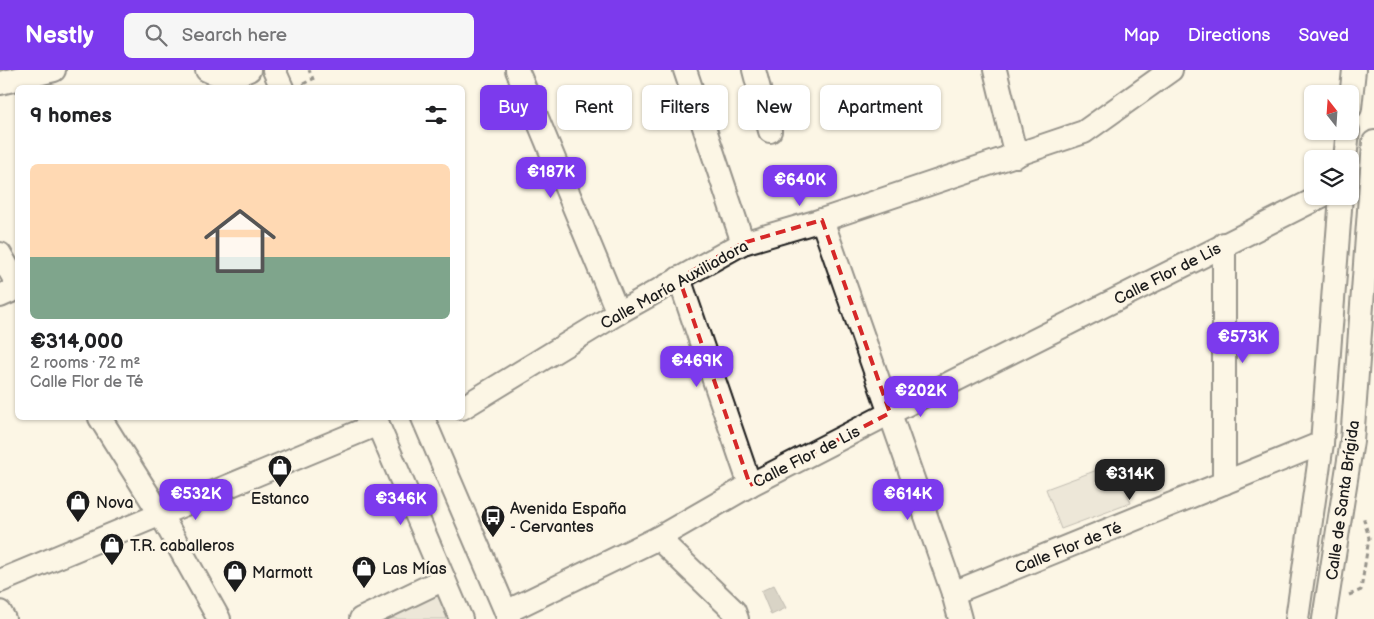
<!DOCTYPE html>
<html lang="en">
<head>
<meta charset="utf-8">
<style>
	:root { --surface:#fff; --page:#f6f6f6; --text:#202124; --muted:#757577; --accent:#7c3aed }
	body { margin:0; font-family:"Balsamiq Sans",sans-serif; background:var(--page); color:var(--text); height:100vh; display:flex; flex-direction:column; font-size:19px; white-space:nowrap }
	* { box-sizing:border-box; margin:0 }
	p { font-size:16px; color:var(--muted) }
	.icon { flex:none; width:28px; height:28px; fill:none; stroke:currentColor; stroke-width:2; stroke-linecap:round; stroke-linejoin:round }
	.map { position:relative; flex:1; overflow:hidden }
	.sheet { position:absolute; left:15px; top:15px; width:450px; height:335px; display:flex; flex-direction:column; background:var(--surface); border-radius:8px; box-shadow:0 1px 4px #0004 }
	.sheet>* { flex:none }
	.guide { position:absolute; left:480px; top:15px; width:475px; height:45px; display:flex; gap:10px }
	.needle { width:32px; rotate:343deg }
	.buttons { position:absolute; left:1304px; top:15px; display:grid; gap:10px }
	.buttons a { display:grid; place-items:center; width:55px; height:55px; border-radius:8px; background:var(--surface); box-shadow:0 1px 4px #0004; font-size:25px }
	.price { position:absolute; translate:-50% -42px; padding:0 11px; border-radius:10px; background:var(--accent); color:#fff; font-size:16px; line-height:32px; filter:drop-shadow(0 1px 2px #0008) }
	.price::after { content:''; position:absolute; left:50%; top:30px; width:15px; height:11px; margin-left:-8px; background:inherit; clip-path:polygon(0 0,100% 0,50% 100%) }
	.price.current { background:#222; color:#fff }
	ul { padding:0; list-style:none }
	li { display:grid; align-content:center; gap:10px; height:265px; padding:0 15px }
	li span { display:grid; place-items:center; height:155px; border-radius:8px; color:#555 }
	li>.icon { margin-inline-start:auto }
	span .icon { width:90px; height:90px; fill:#fffc; stroke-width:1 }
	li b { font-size:21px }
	h2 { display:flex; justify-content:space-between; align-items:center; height:60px; padding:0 15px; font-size:21px }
	.chip { padding:0 18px; border-radius:8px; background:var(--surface); box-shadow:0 1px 4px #0004; font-size:18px; line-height:45px }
	.chip.current { background:var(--accent); color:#fff }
	header { display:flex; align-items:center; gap:30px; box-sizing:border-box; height:70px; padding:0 25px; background:var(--accent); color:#fff }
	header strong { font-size:24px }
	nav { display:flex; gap:28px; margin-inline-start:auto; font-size:18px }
	.search { width:350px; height:45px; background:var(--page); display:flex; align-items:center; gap:12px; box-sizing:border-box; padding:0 18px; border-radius:8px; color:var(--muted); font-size:19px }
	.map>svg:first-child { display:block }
	.green { fill:#dbd5c8; stroke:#7c7872 }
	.water { fill:#b0aba1; stroke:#75726c }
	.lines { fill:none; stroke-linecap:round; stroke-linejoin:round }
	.minor-casing { stroke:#1c1c1c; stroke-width:26 }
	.path { stroke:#1c1c1c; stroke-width:3; stroke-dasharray:5 4; stroke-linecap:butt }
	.minor { stroke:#fcf5e5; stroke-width:22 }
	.marked { fill:none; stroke:#d62828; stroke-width:4; stroke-dasharray:10 6; stroke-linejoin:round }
	.labels { text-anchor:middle; stroke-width:5; stroke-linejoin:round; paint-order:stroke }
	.street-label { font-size:16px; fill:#1c1c1c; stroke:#fcf5e5 }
	.poi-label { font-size:16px; fill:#1c1c1c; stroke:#fcf5e5; text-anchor:start }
</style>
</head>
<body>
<header>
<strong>Nestly</strong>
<div class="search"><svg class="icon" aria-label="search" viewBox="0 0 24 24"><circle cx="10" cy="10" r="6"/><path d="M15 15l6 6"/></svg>Search here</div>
<nav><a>Map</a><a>Directions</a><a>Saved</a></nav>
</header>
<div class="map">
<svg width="1374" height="549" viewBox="0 0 1374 549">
	<rect width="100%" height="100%" fill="#fcf5e5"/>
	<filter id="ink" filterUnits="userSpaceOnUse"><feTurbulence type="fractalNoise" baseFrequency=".02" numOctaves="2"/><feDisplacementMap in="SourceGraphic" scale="10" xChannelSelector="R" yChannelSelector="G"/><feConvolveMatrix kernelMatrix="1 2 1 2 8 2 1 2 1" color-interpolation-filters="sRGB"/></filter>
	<g filter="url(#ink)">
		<!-- green -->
		<g class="green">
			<path d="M1116,393l15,40 -70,26 -15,-40z"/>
			<path d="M439,523l12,26h-68z"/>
		</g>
		<!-- water -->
		<path class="water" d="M774,515l12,23 -15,7 -10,-24z"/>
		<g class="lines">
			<defs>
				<g id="minor">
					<path d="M207,0c13,7 29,6 42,0"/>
					<path d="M274,0l8,18"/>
					<path d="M517,0l101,243"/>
					<path d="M685,0l58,173"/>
					<path d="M754,0l16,61"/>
					<path d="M995,0l21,86"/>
					<path d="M0,13l54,-13"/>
					<path d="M1350,38l4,-38"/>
					<path d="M1345,89l3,-28"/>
					<path d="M822,150l131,373 7,26"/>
					<path d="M0,184l18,31"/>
					<path d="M679,208l71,207"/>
					<path d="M0,226l18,-8"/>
					<path d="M462,338l156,-95 125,-70 79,-23 262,-88 87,-62"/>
					<path d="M100,348l61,97 58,104"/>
					<path d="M375,348l86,201"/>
					<path d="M423,348l86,201"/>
					<path d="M1224,413v-239"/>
					<path d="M658,468l76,73 3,8"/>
					<path d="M0,511l378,-157"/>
					<path d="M953,523l369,-150"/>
					<path d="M0,542l4,7"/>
					<path d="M506,542l152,-74 92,-53 140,-72 432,-217"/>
					<path d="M361,549l83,-40"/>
					<path d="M1297,549l25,-176 19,-247"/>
					<path d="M1324,549l28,-178 22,-299"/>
				</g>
			</defs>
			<!-- minor casing -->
			<use href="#minor" class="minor-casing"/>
			<!-- path -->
			<g class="path">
				<path d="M303,14l10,-5 -4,-9"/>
				<path d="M1349,525l12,-5 8,-52 -6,-22"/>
			</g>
			<!-- minor -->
			<use href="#minor" class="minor"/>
		</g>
	</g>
	<!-- marked area -->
	<path d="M0 0H1374V549H0ZM822,150l68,193 -140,72 -71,-207 64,-35z" fill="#fcf5e5" fill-opacity=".55" fill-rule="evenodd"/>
	<path class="marked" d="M822,150l68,193 -140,72 -71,-207 64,-35z"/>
	<!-- icons -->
	<defs>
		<symbol id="shop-pin" viewBox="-11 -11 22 30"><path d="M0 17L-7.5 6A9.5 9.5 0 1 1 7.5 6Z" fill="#1c1c1c" stroke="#fcf5e5"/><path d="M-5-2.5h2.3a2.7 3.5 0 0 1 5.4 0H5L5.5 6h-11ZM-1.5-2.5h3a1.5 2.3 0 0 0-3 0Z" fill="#fff"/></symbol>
		<symbol id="bus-pin" viewBox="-11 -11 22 30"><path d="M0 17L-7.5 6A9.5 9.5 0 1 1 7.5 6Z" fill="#1c1c1c" stroke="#fcf5e5"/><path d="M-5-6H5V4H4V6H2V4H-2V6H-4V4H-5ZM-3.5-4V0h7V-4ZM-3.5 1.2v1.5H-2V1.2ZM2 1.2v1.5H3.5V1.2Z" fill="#fff"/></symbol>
	</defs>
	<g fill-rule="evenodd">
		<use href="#shop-pin" x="266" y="383" width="28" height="38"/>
		<use href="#shop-pin" x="64" y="418" width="28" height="38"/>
		<use href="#bus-pin" x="479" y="433" width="28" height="38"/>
		<use href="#shop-pin" x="98" y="461" width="28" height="38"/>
		<use href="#shop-pin" x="350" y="484" width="28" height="38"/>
		<use href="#shop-pin" x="221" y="488" width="28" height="38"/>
	</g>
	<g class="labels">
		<!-- street labels -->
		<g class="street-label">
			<text transform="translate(1167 203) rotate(-27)" y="6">Calle Flor de Lis</text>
			<text transform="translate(674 214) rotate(-29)" y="6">Calle María Auxiliadora</text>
			<text transform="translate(806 386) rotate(-27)" y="6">Calle Flor de Lis</text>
			<text transform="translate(1342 430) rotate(-82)" y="6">Calle de Santa Brígida</text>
			<text transform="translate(1068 477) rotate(-22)" y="6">Calle Flor de Té</text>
		</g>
		<!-- poi labels -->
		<g class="poi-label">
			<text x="280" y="434" text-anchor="middle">Estanco</text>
			<text x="96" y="438">Nova</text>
			<text x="510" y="444">Avenida España<tspan x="510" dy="18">- Cervantes</tspan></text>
			<text x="130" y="481">T.R. caballeros</text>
			<text x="382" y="504">Las Mías</text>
			<text x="252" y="508">Marmott</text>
		</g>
	</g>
</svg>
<div class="buttons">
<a><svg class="needle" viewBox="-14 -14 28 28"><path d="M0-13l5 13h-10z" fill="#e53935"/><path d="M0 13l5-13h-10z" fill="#757577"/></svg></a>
<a><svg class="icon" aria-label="layers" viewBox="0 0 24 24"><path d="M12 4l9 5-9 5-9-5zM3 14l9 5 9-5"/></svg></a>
</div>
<b class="price" style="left:551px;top:129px">€187K</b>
<b class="price" style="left:800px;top:137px">€640K</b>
<b class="price" style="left:1243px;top:294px">€573K</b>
<b class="price" style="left:697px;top:318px">€469K</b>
<b class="price" style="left:921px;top:348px">€202K</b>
<b class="price current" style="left:1130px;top:431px">€314K</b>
<b class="price" style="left:196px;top:451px">€532K</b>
<b class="price" style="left:908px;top:451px">€614K</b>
<b class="price" style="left:401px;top:456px">€346K</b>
<div class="guide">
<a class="chip current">Buy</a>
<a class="chip">Rent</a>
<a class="chip">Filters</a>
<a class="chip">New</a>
<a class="chip">Apartment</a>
</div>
<section class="sheet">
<h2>9 homes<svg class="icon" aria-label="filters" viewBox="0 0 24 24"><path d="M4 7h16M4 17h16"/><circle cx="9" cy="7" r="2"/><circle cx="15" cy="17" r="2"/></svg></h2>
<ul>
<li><span style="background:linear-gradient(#ffd9b3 60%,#7fa58c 0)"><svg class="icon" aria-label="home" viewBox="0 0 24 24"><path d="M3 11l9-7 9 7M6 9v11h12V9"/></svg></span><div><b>€314,000</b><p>2 rooms · 72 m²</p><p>Calle Flor de Té</p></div></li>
</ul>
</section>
</div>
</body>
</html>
